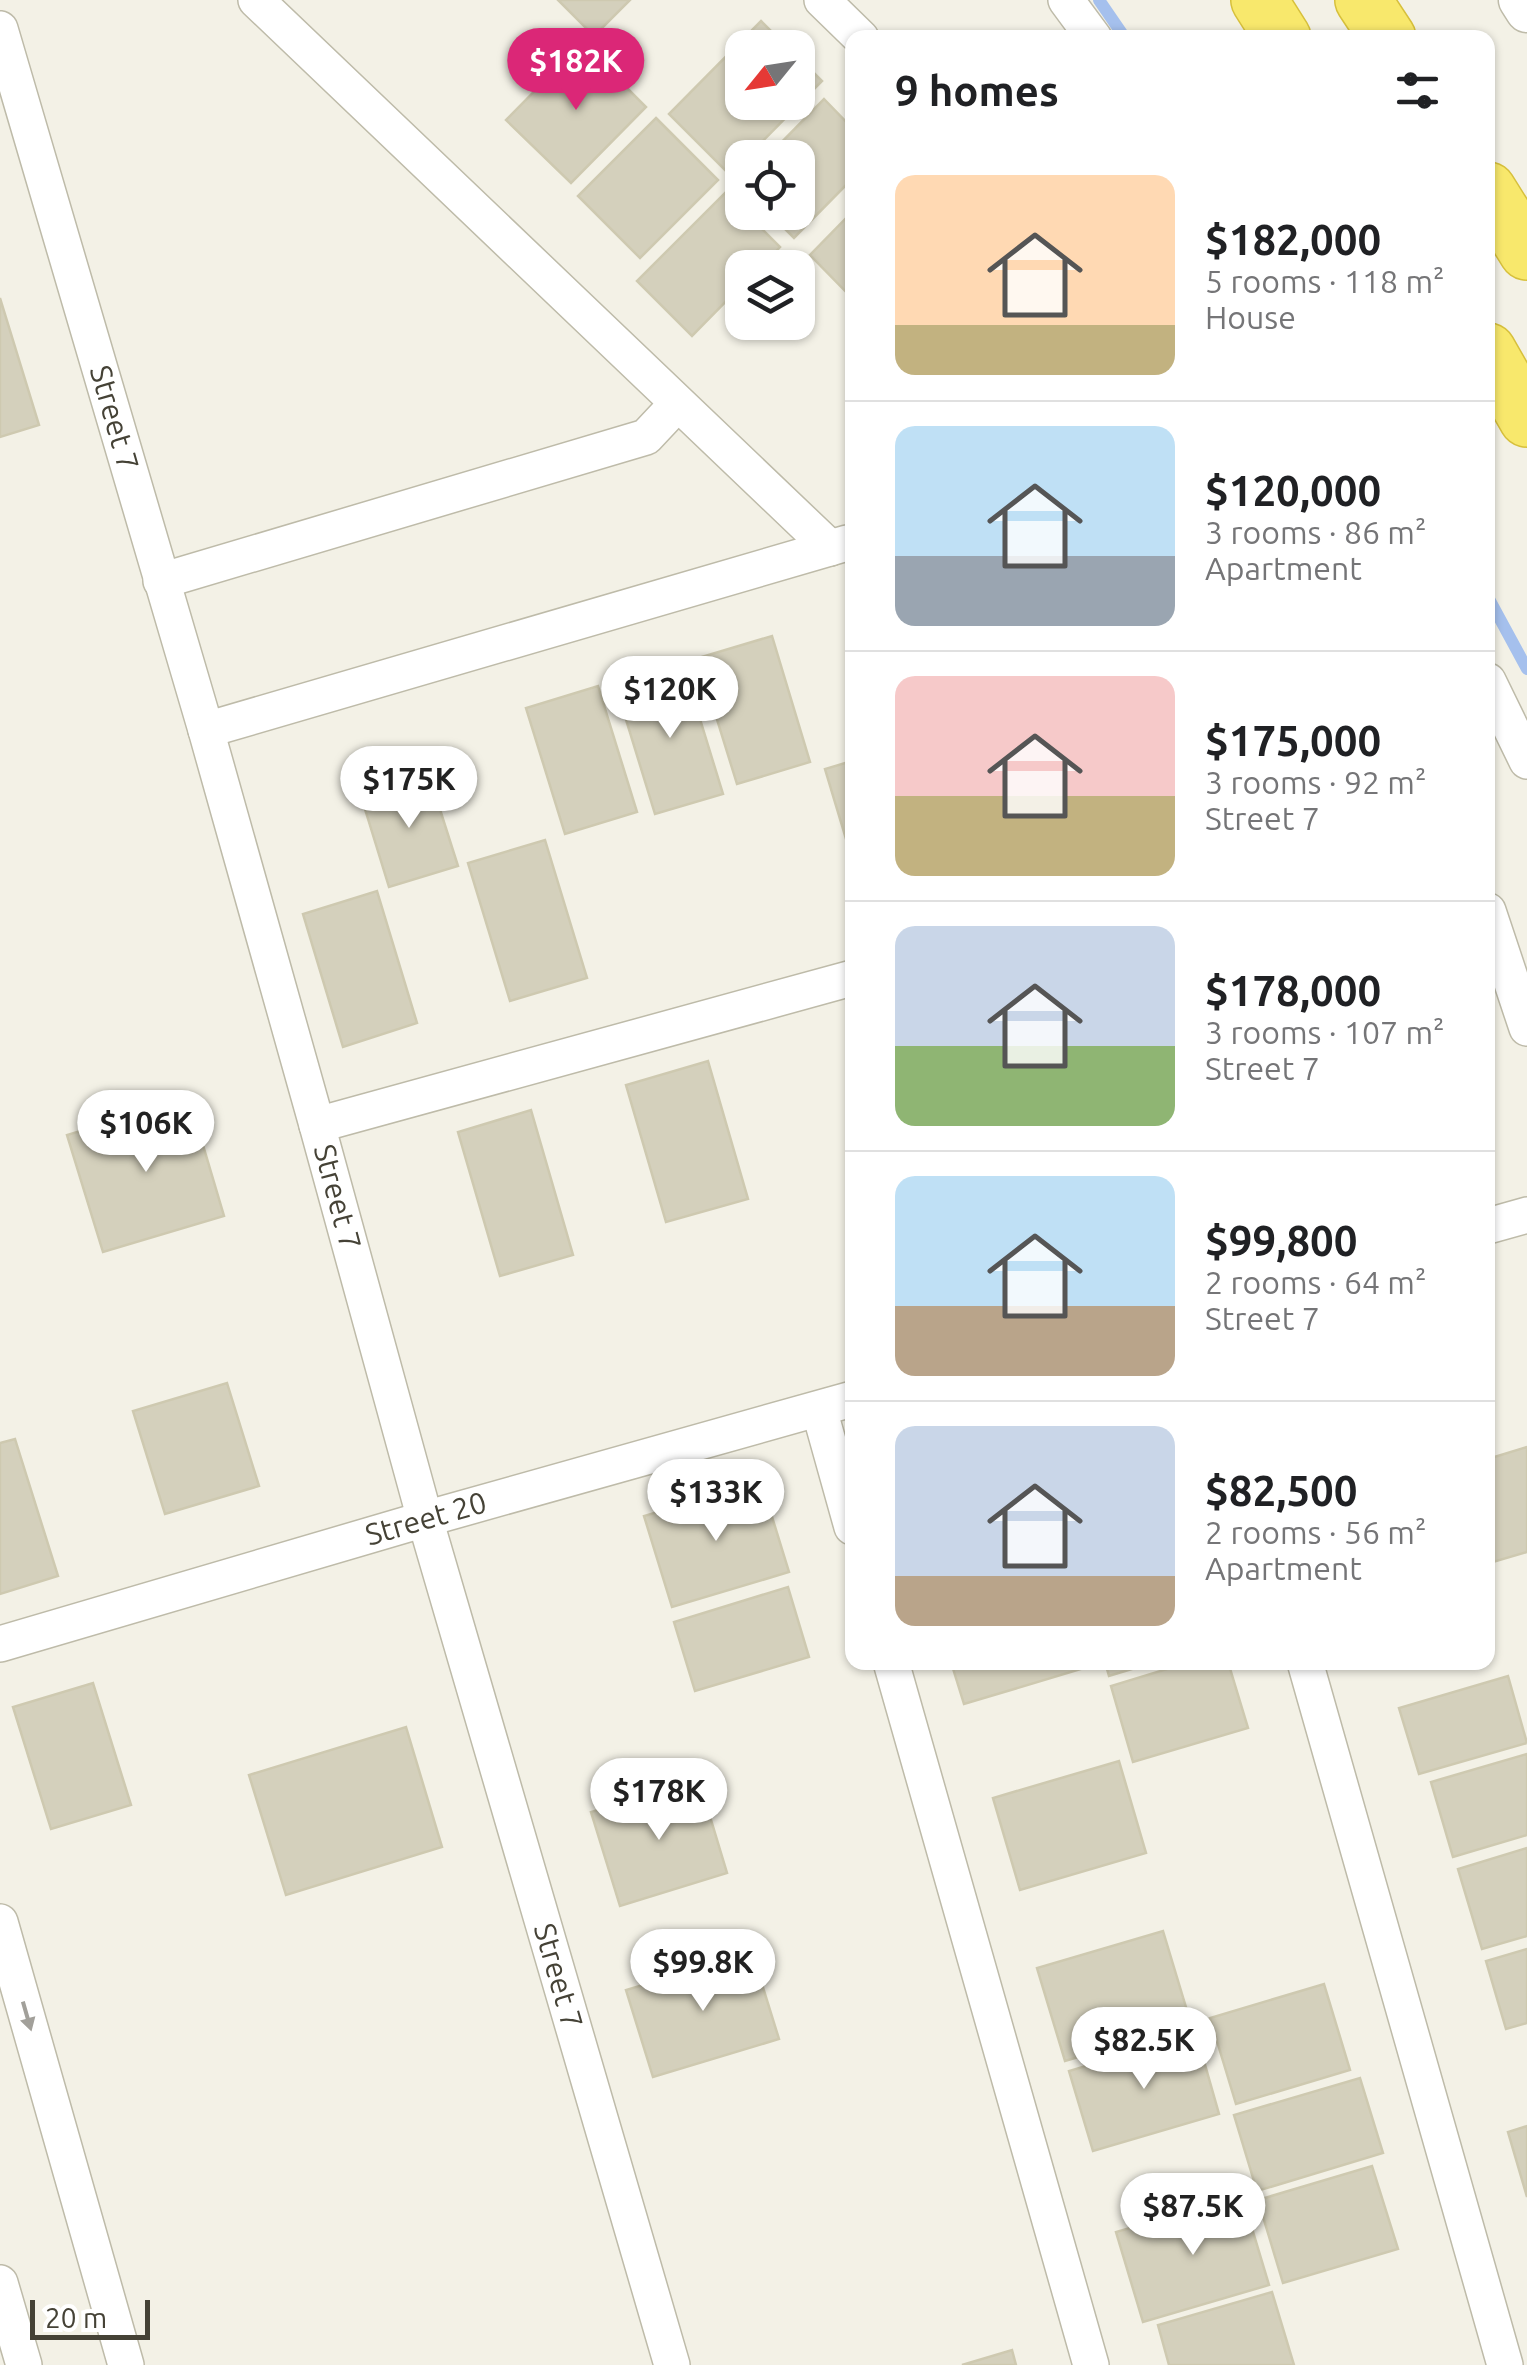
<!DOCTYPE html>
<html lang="en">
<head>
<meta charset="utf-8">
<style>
	:root { --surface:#fff; --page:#f2f2f2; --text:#202124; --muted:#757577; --line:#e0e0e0; --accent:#db2777 }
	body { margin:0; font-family:Ubuntu,sans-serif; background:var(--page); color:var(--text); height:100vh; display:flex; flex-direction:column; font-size:38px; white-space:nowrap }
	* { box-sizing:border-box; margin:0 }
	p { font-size:32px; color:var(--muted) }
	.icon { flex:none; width:55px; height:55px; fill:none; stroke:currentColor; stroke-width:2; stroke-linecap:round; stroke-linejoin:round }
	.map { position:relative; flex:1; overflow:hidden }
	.panel { position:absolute; left:845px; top:30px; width:650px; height:1640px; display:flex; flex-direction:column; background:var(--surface); border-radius:20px; box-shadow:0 2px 8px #0004 }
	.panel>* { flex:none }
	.needle { width:65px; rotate:240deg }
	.buttons { position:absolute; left:725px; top:30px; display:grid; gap:20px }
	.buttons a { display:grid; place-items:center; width:90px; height:90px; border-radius:20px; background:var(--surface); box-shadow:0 2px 8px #0004; font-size:50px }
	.scale { position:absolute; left:30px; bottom:25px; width:120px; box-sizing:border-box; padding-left:10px; border:5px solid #454236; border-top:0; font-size:28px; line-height:35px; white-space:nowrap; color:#454236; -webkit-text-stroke:8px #fff; paint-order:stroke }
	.price { position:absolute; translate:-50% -85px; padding:0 22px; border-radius:35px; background:#fff; color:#222; font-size:32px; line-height:65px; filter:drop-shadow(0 2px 5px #0008) }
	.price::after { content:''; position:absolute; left:50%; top:60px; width:30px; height:22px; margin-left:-15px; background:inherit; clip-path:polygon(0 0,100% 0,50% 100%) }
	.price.on { background:var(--accent); color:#fff }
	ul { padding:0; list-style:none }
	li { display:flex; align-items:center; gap:30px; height:250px; padding:0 50px }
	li+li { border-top:2px solid var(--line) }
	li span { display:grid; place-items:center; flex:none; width:280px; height:200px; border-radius:20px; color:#555 }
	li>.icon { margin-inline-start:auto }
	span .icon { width:120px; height:120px; fill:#fffc; stroke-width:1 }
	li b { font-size:42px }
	h2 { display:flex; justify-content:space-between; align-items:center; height:120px; padding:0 50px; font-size:42px }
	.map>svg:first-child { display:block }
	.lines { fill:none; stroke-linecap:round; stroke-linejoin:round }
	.stream { stroke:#a5c0ed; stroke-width:12 }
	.building { fill:#d4d0bc; stroke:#cec9b0; stroke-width:2.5 }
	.minor-casing { stroke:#bebba9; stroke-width:38 }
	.tertiary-casing { stroke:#bebba9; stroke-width:45 }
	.motorway-casing { stroke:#d7c03c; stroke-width:58 }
	.minor { stroke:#fff; stroke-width:35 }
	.tertiary { stroke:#fff; stroke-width:42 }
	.motorway { stroke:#f8e86c; stroke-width:55 }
	.oneway { fill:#a2a09a }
	.labels { text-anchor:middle; stroke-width:10; stroke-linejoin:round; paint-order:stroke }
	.street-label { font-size:30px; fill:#454236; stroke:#fff }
</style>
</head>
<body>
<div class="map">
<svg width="1527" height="2365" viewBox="0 0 1527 2365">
	<rect width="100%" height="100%" fill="#f3f1e6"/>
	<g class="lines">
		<!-- stream -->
		<g class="stream">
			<path d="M1099,0l26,38"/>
			<path d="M1488,597l39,72"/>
		</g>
	</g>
	<!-- building -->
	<g class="building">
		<path d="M558,0h72l-36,36z"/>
		<path d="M761,21l27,27h-46v54h56v-45l24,24 -76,77h-4v3l-13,13 -60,-60z"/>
		<path d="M582,43l64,64 -75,76 -65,-63z"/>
		<path d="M824,99l28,29v51l-58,59 -26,-26h30v-54h-32z"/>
		<path d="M656,118l62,62 -78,78 -62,-62z"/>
		<path d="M725,193l17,17v2h3l35,35 -20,21h-18v17l-50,51 -55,-55z"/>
		<path d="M852,212v86l-42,-43z"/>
		<path d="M0,298l39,127 -39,12z"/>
		<path d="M772,636l38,126 -73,22 -39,-126z"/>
		<path d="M684,667l39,127 -68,20 -39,-127z"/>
		<path d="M598,686l39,126 -72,22 -39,-126z"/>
		<path d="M852,761v98l-27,-90z"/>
		<path d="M429,775l29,91 -69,21 -28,-91z"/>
		<path d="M545,840l42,138 -77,23 -42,-138z"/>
		<path d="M377,891l40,132 -74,24 -40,-133z"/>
		<path d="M708,1061l40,138 -82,23 -40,-137z"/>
		<path d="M189,1098l35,118 -121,36 -36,-117z"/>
		<path d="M531,1110l42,145 -73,21 -42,-144z"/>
		<path d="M227,1383l32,103 -94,28 -32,-103z"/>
		<path d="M15,1439l43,137 -58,18v-151z"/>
		<path d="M1527,1447v105l-34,10 -5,-19v-84z"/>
		<path d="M761,1481l28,91 -117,35 -28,-91z"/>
		<path d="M788,1587l21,70 -114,34 -21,-69z"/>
		<path d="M951,1662h128l2,7 -117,35z"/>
		<path d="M1105,1662h50l-46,14z"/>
		<path d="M1190,1662h38l20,66 -115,34 -22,-76z"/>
		<path d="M1508,1676l19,67 -108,31 -20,-66z"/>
		<path d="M93,1683l38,122 -80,24 -38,-122z"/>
		<path d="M406,1727l36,120 -156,48 -37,-120z"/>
		<path d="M1527,1754v81l-74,22 -22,-75z"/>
		<path d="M1119,1761l27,92 -126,37 -27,-92z"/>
		<path d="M699,1780l28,93 -107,33 -29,-94z"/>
		<path d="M1527,1848v88l-45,13 -24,-80z"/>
		<path d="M1163,1931l28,93 -126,37 -28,-93z"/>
		<path d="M1527,1949v74l-21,6 -20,-68z"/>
		<path d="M752,1952l27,87 -126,38 -27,-87z"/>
		<path d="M1324,1984l26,86 -114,34 -26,-86z"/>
		<path d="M1196,2033l23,81 -126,37 -24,-80z"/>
		<path d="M1360,2078l23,75 -126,38 -23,-76z"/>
		<path d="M1527,2126v71l-19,-65z"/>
		<path d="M1372,2166l26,83 -115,34 -25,-83z"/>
		<path d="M1242,2195l27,90 -126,37 -27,-90z"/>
		<path d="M1272,2292l22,73h-125l-11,-40z"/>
		<path d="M1012,2350l4,15h-54z"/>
	</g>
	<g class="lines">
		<defs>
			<g id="minor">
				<path d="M256,0l574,548"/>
				<path d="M822,0l39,38"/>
				<path d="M1066,0l28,38"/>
				<path d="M0,29l206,701 111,395 108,394 247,846"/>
				<path d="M161,581l485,-144 31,-33"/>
				<path d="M1488,681l39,80"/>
				<path d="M206,730l641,-187"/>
				<path d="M1488,911l39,117"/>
				<path d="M317,1125l535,-147"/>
				<path d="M1488,1226l39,-11"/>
				<path d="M819,1409l33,118"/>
				<path d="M0,1644l425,-125 427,-120"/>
				<path d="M891,1662l200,703"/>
				<path d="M1305,1662l200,703"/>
				<path d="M0,1922l126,443"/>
				<path d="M0,2283l24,82"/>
			</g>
			<path id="tertiary" d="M1520,0l7,11"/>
			<g id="motorway">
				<path d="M1259,0l24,38"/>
				<path d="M1363,0l25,38"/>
				<path d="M1488,190l39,62"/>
				<path d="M1488,351l39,68"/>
			</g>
		</defs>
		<!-- minor casing -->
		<use href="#minor" class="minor-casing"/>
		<!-- tertiary casing -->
		<use href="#tertiary" class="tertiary-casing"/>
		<!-- motorway casing -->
		<use href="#motorway" class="motorway-casing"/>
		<!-- minor -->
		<use href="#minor" class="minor"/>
		<!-- tertiary -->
		<use href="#tertiary" class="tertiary"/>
		<!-- motorway -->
		<use href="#motorway" class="motorway"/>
	</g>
	<!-- one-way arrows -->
	<defs><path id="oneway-solid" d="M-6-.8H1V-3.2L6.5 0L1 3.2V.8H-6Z" transform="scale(2.5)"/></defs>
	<use class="oneway" href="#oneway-solid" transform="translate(27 2016) rotate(74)"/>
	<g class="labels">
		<!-- street labels -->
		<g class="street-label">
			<text transform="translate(114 418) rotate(74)" y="10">Street 7</text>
			<text transform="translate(337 1197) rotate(75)" y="10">Street 7</text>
			<text transform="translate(426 1519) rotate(-16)" y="10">Street 20</text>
			<text transform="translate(558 1976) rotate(74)" y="10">Street 7</text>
		</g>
	</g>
</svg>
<div class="buttons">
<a><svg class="needle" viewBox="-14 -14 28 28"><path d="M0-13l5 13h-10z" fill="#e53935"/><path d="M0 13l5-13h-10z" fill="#757577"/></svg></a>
<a><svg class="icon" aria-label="locate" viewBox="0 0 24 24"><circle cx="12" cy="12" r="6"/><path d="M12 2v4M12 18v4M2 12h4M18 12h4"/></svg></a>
<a><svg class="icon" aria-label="layers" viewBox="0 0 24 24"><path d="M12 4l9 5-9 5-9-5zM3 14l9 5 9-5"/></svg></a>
</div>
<div class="scale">20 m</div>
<b class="price on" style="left:576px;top:113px">$182K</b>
<b class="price" style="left:670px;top:741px">$120K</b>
<b class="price" style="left:409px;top:831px">$175K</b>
<b class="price" style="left:146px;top:1175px">$106K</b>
<b class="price" style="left:716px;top:1544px">$133K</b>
<b class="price" style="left:659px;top:1843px">$178K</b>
<b class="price" style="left:703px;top:2014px">$99.8K</b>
<b class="price" style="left:1144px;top:2092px">$82.5K</b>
<b class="price" style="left:1193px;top:2258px">$87.5K</b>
<section class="panel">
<h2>9 homes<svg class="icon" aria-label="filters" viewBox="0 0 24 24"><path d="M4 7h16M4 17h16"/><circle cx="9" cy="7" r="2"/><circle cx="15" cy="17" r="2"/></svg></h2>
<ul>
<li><span style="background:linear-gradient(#ffd9b3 75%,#c2b280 0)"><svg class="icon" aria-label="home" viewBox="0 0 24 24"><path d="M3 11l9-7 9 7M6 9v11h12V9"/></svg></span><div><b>$182,000</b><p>5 rooms · 118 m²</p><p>House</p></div></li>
<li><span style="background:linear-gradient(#bfe0f5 65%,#9aa5b1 0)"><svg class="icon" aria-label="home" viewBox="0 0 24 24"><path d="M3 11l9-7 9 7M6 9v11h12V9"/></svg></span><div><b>$120,000</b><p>3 rooms · 86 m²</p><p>Apartment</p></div></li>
<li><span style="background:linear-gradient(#f6c9c9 60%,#c2b280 0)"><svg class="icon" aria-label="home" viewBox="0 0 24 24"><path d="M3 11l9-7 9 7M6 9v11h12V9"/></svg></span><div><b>$175,000</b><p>3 rooms · 92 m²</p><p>Street 7</p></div></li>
<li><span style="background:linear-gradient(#c9d6e8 60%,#8fb573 0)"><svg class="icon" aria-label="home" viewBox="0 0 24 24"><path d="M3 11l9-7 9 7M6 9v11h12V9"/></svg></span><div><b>$178,000</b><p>3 rooms · 107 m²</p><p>Street 7</p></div></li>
<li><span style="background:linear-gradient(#bfe0f5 65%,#b9a48a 0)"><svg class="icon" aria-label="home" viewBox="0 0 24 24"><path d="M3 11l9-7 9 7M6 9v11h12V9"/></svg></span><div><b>$99,800</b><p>2 rooms · 64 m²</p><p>Street 7</p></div></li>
<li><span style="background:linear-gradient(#c9d6e8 75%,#b9a48a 0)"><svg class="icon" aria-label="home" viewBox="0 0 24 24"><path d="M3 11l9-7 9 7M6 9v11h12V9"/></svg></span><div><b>$82,500</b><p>2 rooms · 56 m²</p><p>Apartment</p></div></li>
</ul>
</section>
</div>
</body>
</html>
